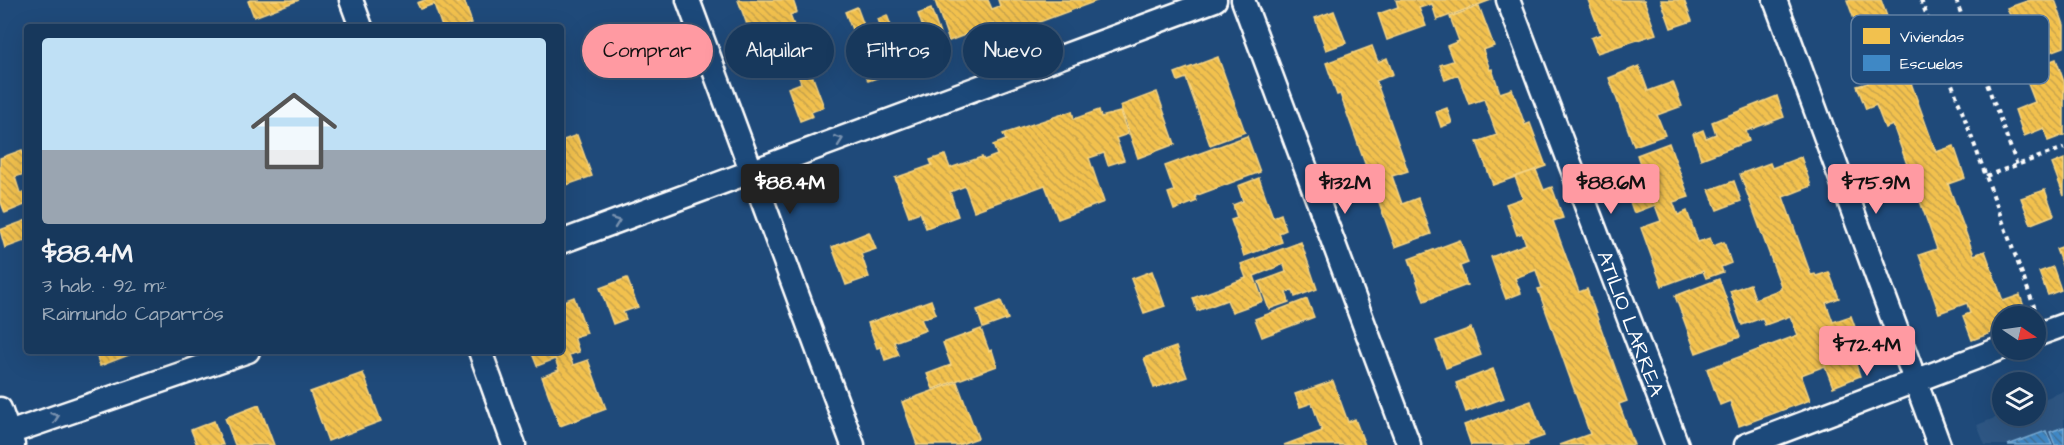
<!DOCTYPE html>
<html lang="es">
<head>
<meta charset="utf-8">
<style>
	:root { --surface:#17385c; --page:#244365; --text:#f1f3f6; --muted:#9eacbb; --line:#365272; --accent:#ff9aa2 }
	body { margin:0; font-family:"Architects Daughter",sans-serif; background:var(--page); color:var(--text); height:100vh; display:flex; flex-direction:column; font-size:22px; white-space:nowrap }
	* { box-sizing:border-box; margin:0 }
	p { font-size:20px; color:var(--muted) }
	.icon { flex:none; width:33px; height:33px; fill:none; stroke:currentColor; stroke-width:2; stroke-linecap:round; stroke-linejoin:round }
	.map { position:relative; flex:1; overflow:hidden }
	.side { position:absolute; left:24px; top:24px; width:540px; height:330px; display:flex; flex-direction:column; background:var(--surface); border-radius:6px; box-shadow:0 6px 24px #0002,0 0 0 2px var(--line) }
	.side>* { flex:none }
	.top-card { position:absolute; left:582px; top:24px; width:570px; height:54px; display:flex; gap:12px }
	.needle { width:39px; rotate:103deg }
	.controls { position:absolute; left:1992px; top:306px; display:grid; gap:12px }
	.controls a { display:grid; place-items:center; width:54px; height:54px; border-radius:50%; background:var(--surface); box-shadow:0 6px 24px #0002,0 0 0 2px var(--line); font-size:30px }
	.price { position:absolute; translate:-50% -51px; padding:0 14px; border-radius:6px; background:var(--accent); color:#111; font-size:20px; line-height:39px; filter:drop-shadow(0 2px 3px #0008) }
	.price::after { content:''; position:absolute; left:50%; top:36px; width:18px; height:14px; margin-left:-9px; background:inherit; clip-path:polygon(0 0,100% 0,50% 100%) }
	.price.selected { background:#222; color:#fff }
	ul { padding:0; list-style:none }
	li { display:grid; align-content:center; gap:12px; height:318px; padding:0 18px }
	li span { display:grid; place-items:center; height:186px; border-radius:6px; color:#555 }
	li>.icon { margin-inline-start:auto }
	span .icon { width:108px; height:108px; fill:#fffc; stroke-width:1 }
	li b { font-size:26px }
	.chip { padding:0 21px; border-radius:27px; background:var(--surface); box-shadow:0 6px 24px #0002,0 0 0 2px var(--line); font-size:21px; line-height:54px }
	.chip.selected { background:var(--accent); color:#111 }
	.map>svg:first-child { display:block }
	.built { fill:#2e5683 }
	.homes { fill:url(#homes-back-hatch); stroke:#f6d483; stroke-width:1.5 }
	.schools { fill:url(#schools-back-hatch); stroke:#79acd6; stroke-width:1.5 }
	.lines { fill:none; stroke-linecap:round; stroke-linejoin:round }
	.minor-casing { stroke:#fff; stroke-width:27 }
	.path { stroke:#fff; stroke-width:4; stroke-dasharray:4.5 4.5; stroke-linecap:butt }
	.minor { stroke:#1f4a7a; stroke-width:22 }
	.oneway { stroke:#7992af }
	.labels { text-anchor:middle; stroke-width:6; stroke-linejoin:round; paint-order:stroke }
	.street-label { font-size:21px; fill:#fff; stroke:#1f4a7a }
	.key { fill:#1f4a7a; stroke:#6280a2; stroke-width:1.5 }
	.key-label { font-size:16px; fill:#fff }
</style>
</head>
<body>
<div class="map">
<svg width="2064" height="445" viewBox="0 0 2064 445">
	<defs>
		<pattern id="homes-back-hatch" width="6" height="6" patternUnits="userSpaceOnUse" patternTransform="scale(1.5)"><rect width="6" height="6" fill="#f2c14e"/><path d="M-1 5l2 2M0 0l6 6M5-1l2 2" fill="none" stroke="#c8a44e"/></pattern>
		<pattern id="schools-back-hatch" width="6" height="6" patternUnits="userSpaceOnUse" patternTransform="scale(1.5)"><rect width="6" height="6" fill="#3f88c5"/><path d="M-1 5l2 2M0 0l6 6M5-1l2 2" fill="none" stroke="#447095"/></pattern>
	</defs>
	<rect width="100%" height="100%" fill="#1f4a7a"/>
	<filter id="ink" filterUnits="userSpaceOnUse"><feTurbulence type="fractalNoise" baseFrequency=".0167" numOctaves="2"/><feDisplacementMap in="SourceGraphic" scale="12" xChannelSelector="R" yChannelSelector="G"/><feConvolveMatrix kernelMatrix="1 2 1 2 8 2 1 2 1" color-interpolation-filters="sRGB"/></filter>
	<g filter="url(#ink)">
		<!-- built -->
		<path class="built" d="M2064,391v54h-79l-8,-20 25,-10 34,1v-14z"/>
		<!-- homes -->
		<g class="homes">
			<path d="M250,0h49l-45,17 -6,-16z"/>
			<path d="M425,0h30l2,3 7,-3 8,23 -7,2v2h-23l-8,-23 -14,5 -3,-6z"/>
			<path d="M738,0h55l4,12 -7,3 6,16 -12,4 3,10 -9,3 6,16 -20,7z"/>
			<path d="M937,0h51l4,9 8,-3 -2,-6h101l-100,37 -5,-13 -45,17 -14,-40z"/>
			<path d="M1396,0h95l-54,20 -5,-16 -13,4 7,18 -39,14 -9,-26 20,-7z"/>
			<path d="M1588,0h56l12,34 -59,19 -6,-15 10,-4z"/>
			<path d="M1661,0h23l8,21 -21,7z"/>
			<path d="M1847,0h34l55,152 18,-6 11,32 -17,6 26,71 11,-4 18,50 17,-6 7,21h-25v13l-30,11 -9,-24 7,-3 -3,-10 -28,10 -20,-58 18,-6 -44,-124 -8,3 -9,-23 -10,4 -9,-23 11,-3 -6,-17 8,-3z"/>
			<path d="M2030,0h25l9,25v22l-51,19 -10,-27 14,-6 -10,-25z"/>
			<path d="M1479,6l15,40 -11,4 7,20 2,-1 8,24 12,-4 13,36 5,-2 16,43 -53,19 -16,-43 20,-7 -13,-36 -15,5 -11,-29 -13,5 -5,-15 13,-4 -6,-15 12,-5 -9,-24z"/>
			<path d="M857,7l8,21 -12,4 -8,-20z"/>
			<path d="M931,9l9,25 -13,5 -9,-25z"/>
			<path d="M1334,11l12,32 -20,7 -11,-32z"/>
			<path d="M887,15l6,16 -10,3 -5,-15z"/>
			<path d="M873,42l12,33 -17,6 -12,-33z"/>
			<path d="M1372,46l6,16 9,-4 6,16 -17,7 32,90 -16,5 10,28 16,-6 13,36 -36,13 -55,-153 -3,1 -11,-32z"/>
			<path d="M802,48l22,59 -13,5 2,4 -13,5 -12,-33 13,-5 -11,-30z"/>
			<path d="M1218,57l27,75 -35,13 -24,-67 -8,3 -3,-8z"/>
			<path d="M2056,59l8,23v53l-16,6 -4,-13 -20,8 -9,-26 20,-8 -12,-31z"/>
			<path d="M1639,66l9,25 25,-9 9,24 -25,9 8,20 -31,11 -25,-68z"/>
			<path d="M1157,92l18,52 -37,14 -18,-52z"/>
			<path d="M1777,96l7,21 -38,14 3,10 -48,18 -8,-25 10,-4 3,8 10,-4 -4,-12z"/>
			<path d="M1447,108l5,15 -11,4 -5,-15z"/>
			<path d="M1099,110l2,7 19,-5 8,22 -12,4 8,22 -16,5 -4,-12 -15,5 15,44 -46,17 -13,-34 -71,26 -9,-25 -15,6 8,24 -32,12 -6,-16 -11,4 -14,-38 37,-13 -2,-5 15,-5 5,13 32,-11 2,3 13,-5 -4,-10 13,-5 -3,-6 69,-23 2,8z"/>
			<path d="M577,135l15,41 -31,11v-46z"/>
			<path d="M1247,136l13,36 -65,24 2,5 -23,9 -6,-17 6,-2 -9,-25z"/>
			<path d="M1669,143l20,54 -16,5 5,13 9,-4 11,31 12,-4 3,8 11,-4 7,21 -10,4 2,5 -17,6 -3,-7 -41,15 -21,-58 20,-7 -6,-16 -21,8 -14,-38 21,-8 -4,-12z"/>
			<path d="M22,150l5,13v10l-12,4 5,16 7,-2v13l-22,9 -5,-13v-42z"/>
			<path d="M1801,157l10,29 -28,11 28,78 4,-1 1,2 13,-4 10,26 -13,5 7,19 18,-6 13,36 -11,4 7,20 -27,11 -8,-21 -24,9 9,25 -71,26 -9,-25 -10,4 -13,-36 91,-34 -8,-19 -25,9 -3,-7 -20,7 -12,-34 20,-7 5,15 26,-10v-3l-41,-112 30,-11 2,5z"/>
			<path d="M2064,159v37l-12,-32z"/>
			<path d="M1536,170l8,20 8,-3 11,31 -10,3 26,71 8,-3 40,112 -8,3 15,41h-75l31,-11 -52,-145 4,-1 -6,-18 -21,8 6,15 -15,6 -6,-16 -9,-26 35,-13 -4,-11 -5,2 -11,-31 17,-6 -8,-21z"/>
			<path d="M1259,178l14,39 8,-3 5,16 -7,3 3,9 -38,14 -13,-36 6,-2 -4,-13 10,-4 -5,-15z"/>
			<path d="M1734,181l7,20 -24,9 -8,-20z"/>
			<path d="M2045,190l9,25 -23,9 -10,-26z"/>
			<path d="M27,220v20l-22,8 -5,-18z"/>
			<path d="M869,232l7,17 -15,5 8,23 -23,8 -14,-38z"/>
			<path d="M1460,240l8,23 -8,3 7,19 -43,16 -15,-42z"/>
			<path d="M1301,242l16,47 -22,8 -2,-7 -7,2 3,10 -20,7 -10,-27 27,-10 -2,-8 -30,12 9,25 -31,11 -5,-12 -30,11 -4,-13 53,-20 -5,-14z"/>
			<path d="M2064,246v25l-8,-22z"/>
			<path d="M2053,267l8,23 -13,5 -9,-23z"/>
			<path d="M1152,271l13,35 -21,7 -13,-34z"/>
			<path d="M627,278l11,29 -15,5 3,7 -13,5 -13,-36z"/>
			<path d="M1719,279l21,58 -44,16 -21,-57z"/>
			<path d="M574,297l13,36 -13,4 5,15 -10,3 4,10 15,-5 18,49 -46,17 -18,-49 17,-7 -4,-11 -18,7 -6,-15h30v-49z"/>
			<path d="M1307,299l7,18 -52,20 -7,-18z"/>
			<path d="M931,300l5,14 -15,5 5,11 -32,12 5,13 -14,5 -4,-13 -4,1 -9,-25z"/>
			<path d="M1001,301l7,18 -25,9 -6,-18z"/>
			<path d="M1471,328l10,27 -35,13 -10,-27z"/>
			<path d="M981,329l8,22 3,-1 5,16 -64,23 -6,-15 24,-9 -8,-22z"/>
			<path d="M1176,347l11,30 -33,11 -10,-30z"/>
			<path d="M95,351h44l-39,15z"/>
			<path d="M1493,369l11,29 -38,14 -10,-29z"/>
			<path d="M363,373l18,48 -53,20 -18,-49z"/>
			<path d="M1333,381l15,41 7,-3 10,26h-81l38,-14 -10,-28 -12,4 -5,-13z"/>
			<path d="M957,382l21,56 -20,7h-41l-15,-43z"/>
			<path d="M1531,401l13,35 -17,6 1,3h-57l-7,-20z"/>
			<path d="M259,405l15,40h-39l-10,-27z"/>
			<path d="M214,421l9,24h-26l-6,-15z"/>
		</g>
		<!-- schools -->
		<g class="schools">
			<path d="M2064,427v18h-9l-5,-13z"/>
			<path d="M2046,431l6,14h-44z"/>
		</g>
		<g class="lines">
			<defs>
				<g id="minor">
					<path d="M351,0l10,27"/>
					<path d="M688,0l165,445"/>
					<path d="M1243,0l166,445"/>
					<path id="s1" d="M1508,0l169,445"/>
					<path d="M1775,0l164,445"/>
					<path d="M561,242l654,-242"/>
					<path d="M2036,335l28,-10"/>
					<path d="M480,351l34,94"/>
					<path d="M0,409l13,36"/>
					<path d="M0,436l248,-85"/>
					<path d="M1746,445l256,-97"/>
				</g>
			</defs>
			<!-- minor casing -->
			<use href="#minor" class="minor-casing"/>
			<!-- path -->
			<g class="path">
				<path d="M1921,0l114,309"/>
				<path d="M1956,0l61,165"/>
				<path d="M1986,176l78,-28"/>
			</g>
			<!-- minor -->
			<use href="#minor" class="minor"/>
		</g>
		<!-- one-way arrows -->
		<defs><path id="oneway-chevron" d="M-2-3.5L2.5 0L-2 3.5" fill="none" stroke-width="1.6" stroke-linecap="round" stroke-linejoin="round" transform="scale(1.5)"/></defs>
		<g class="oneway">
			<use href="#oneway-chevron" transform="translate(839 140) rotate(-20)"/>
			<use href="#oneway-chevron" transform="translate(616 222) rotate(-20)"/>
			<use href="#oneway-chevron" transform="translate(55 417) rotate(-19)"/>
		</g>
	</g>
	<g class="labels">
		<!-- street labels -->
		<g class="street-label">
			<text dy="7" stroke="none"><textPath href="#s1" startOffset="346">ATILIO LARREA</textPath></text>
		</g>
	</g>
	<!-- legend -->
	<rect x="1851" y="15" width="198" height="69" rx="9" class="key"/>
	<rect x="1863" y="28" width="27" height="16" fill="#f2c14e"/>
	<rect x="1863" y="55" width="27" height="16" fill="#3f88c5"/>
	<g class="key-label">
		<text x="1900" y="42">Viviendas</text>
		<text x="1900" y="69">Escuelas</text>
	</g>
</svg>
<div class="controls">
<a><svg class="needle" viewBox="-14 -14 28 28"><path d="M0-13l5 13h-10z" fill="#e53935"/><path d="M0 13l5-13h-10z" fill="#9eacbb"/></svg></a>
<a><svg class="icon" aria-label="layers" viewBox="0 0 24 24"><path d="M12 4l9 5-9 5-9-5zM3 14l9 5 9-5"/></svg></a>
</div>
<b class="price selected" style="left:790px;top:215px">$88.4M</b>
<b class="price" style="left:1345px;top:215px">$132M</b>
<b class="price" style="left:1611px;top:215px">$88.6M</b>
<b class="price" style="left:1876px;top:215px">$75.9M</b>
<b class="price" style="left:1867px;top:377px">$72.4M</b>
<div class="top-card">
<a class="chip selected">Comprar</a>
<a class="chip">Alquilar</a>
<a class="chip">Filtros</a>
<a class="chip">Nuevo</a>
</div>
<section class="side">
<ul>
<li><span style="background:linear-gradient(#bfe0f5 60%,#9aa5b1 0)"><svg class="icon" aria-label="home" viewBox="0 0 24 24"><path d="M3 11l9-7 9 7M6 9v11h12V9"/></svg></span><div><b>$88.4M</b><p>3 hab. · 92 m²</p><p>Raimundo Caparrós</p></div></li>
</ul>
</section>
</div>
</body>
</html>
